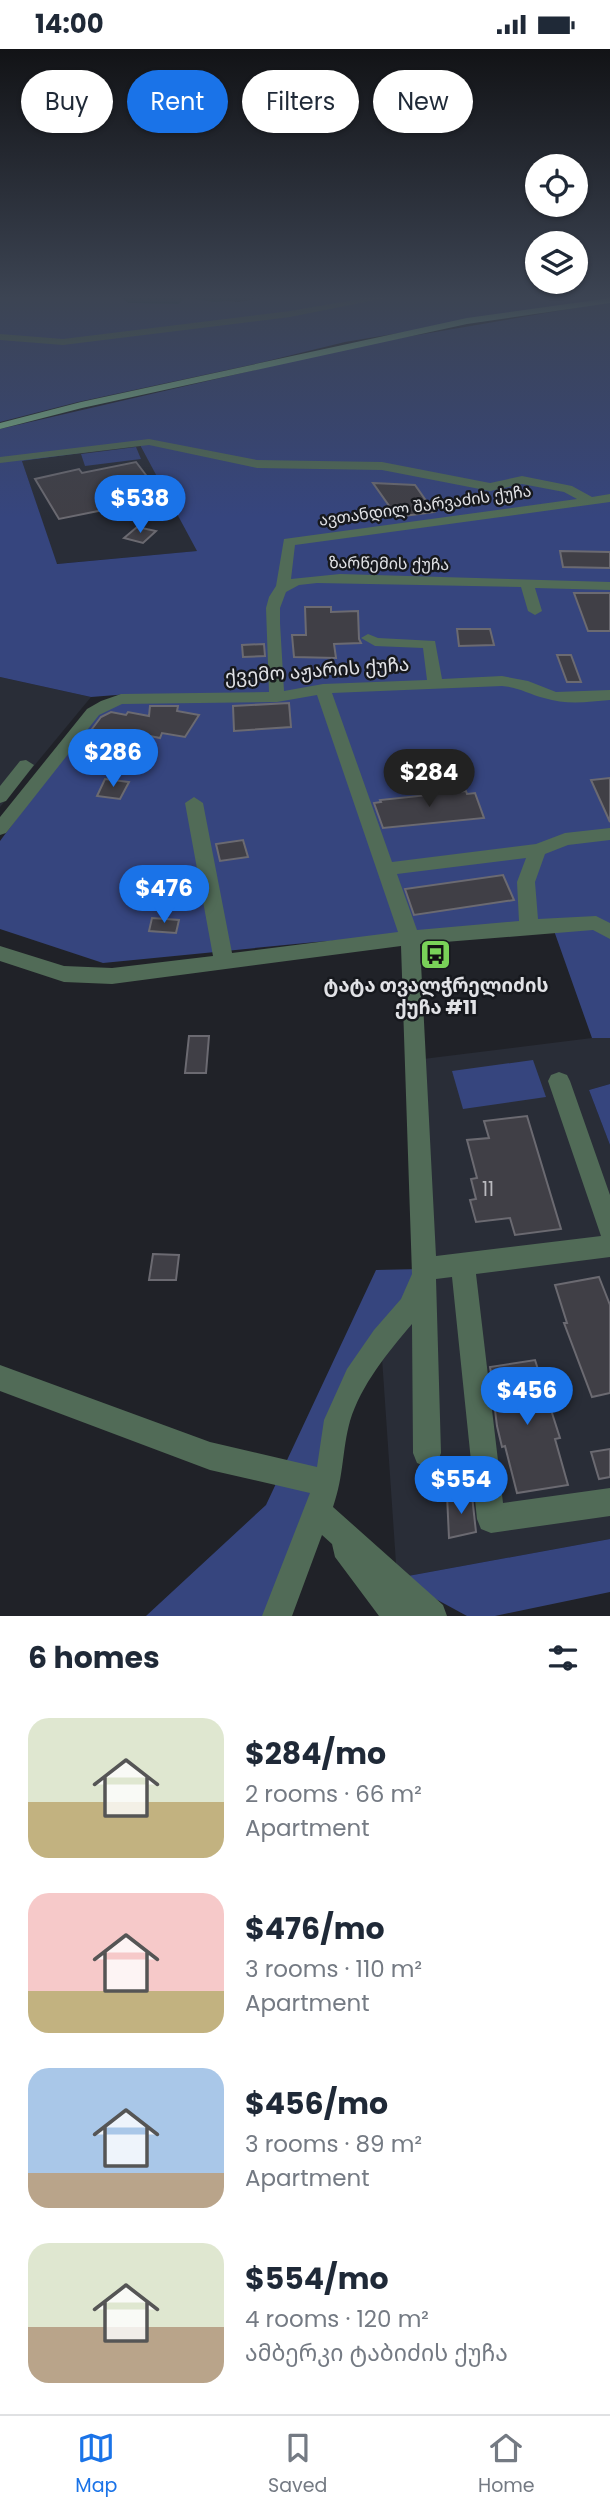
<!DOCTYPE html>
<html lang="en">
<head>
<meta charset="utf-8">
<style>
	:root { --surface:#fff; --page:#f2f2f3; --text:#1f2937; --muted:#747a83; --line:#e0e1e3; --accent:#1a73e8 }
	body { margin:0; font-family:Poppins,"Noto Sans Georgian",sans-serif; background:var(--page); color:var(--text); height:100vh; display:flex; flex-direction:column; font-size:26px; white-space:nowrap }
	* { box-sizing:border-box; margin:0 }
	p { font-size:23px; color:var(--muted) }
	.icon { flex:none; width:38px; height:38px; fill:none; stroke:currentColor; stroke-width:2; stroke-linecap:round; stroke-linejoin:round }
	.map { position:relative; height:1567px; overflow:hidden }
	.drawer { display:flex; flex-direction:column; background:var(--surface); flex:1 }
	.drawer>* { flex:none }
	.top-card { position:absolute; left:21px; top:21px; width:569px; height:63px; display:flex; gap:14px }
	.buttons { position:absolute; left:525px; top:105px; display:grid; gap:14px }
	.buttons a { display:grid; place-items:center; width:63px; height:63px; border-radius:50%; background:var(--surface); box-shadow:0 2px 5px #0004; font-size:35px }
	.price { position:absolute; translate:-50% -60px; padding:0 16px; border-radius:24px; background:var(--accent); color:#fff; font-size:23px; line-height:46px; filter:drop-shadow(0 2px 4px #0008) }
	.price::after { content:''; position:absolute; left:50%; top:42px; width:21px; height:16px; margin-left:-10px; background:inherit; clip-path:polygon(0 0,100% 0,50% 100%) }
	.price.selected { background:#222; color:#fff }
	ul { padding:0; list-style:none }
	li { display:flex; align-items:center; gap:21px; height:175px; padding:0 28px }
	li span { display:grid; place-items:center; flex:none; width:196px; height:140px; border-radius:21px; color:#555 }
	li>.icon { margin-inline-start:auto }
	span .icon { width:84px; height:84px; fill:#fffc; stroke-width:1 }
	li b { font-size:30px }
	h2 { display:flex; justify-content:space-between; align-items:center; height:84px; padding:0 28px; font-size:30px }
	.chip { padding:0 24px; border-radius:32px; background:var(--surface); box-shadow:0 2px 5px #0004; font-size:24px; line-height:63px }
	.chip.selected { background:var(--accent); color:#fff }
	.status { display:flex; justify-content:space-between; align-items:center; height:49px; padding:0 35px; background:var(--surface); direction:ltr }
	.status svg { height:19px; fill:currentColor }
	.tab-bar { display:flex; justify-content:space-around; align-items:center; height:98px; border-top:2px solid var(--line); background:var(--surface); font-size:19px; color:var(--muted) }
	.tab-bar a { display:grid; justify-items:center; gap:4px }
	.tab-bar .selected { color:var(--accent) }
	.map>svg:first-child { display:block }
	.built { fill:#292d37 }
	.green { fill:#36457e; fill-rule:evenodd }
	.water { fill:#003d46 }
	.building { fill:#403f46; stroke:#6b6a71; stroke-width:2 }
	.lines { fill:none; stroke-linecap:round; stroke-linejoin:round }
	.minor { fill:#516b57; fill-rule:evenodd }
	.major { fill:#7db48b; fill-rule:evenodd }
	.labels { text-anchor:middle; stroke-width:5; stroke-linejoin:round; paint-order:stroke }
	.far-street-label { font-size:16px; fill:#e1e2e6; stroke:#17191e }
	.street-label { font-size:19px; fill:#e1e2e6; stroke:#17191e }
	.poi-label { font-size:19px; font-weight:bold; fill:#e1e2e6; stroke:#17191e }
	.near-number-label { font-size:19px; fill:#b9b9be }
</style>
</head>
<body>
<div class="status"><b>14:00</b><svg viewBox="0 0 49 12"><path d="M0 12V9h3v3zM5 12V6h3v6zM10 12V3h3v9zM15 12V0h3v12zM26 1h20v11H26zM47 4h2v5h-2z"/></svg></div>
<div class="map">
<svg width="610" height="1567" viewBox="0 0 610 1567">
	<rect width="100%" height="100%" fill="#202228"/>
	<!-- built -->
	<g class="built">
		<path d="M140,396l58,106 -142,13 -34,-103z"/>
		<path d="M0,628l91,20 -91,110z"/>
		<path d="M592,989h18v46l-21,6 21,55v394l-213,39 -21,-308 47,-1 -8,-209z"/>
	</g>
	<!-- green -->
	<g class="green">
		<path d="M0,249h121l8,5 56,-5 54,4 22,-4h348l-264,44 -86,21 -181,39 -78,20z"/>
		<path d="M610,253v736h-18l-40,-113 -236,17 -213,21 -103,-34v-88l96,-129 10,-5 31,-7 -8,-6 -38,3 -91,-20v-248l371,-86zM140,396l57,106 -140,13 -35,-103z"/>
		<path d="M136,398l5,12 -56,7 -4,-12z"/>
		<path d="M533,1011l13,37 -83,12 -11,-38z"/>
		<path d="M610,1035v61l-21,-55z"/>
		<path d="M424,1220l-68,109 -85,238h-125l120,-111 110,-235z"/>
		<path d="M610,1490v53l-115,24h-28l-70,-38z"/>
	</g>
	<!-- water -->
	<path class="water" d="M121,249h139l-45,4 -30,-4 -7,6 -49,-1z"/>
	<!-- building -->
	<g class="building">
		<path d="M136,413l16,21 -55,10 11,16 -49,10 -24,-40 44,-10 3,4z"/>
		<path d="M373,434l42,2 19,27 -37,5z"/>
		<path d="M137,478l19,4 -13,12 -19,-5z"/>
		<path d="M560,502l50,1v16l-47,-1z"/>
		<path d="M574,544h36v38h-22z"/>
		<path d="M305,558h26v5l27,-1 1,28 2,4 -27,1 2,14 -42,-1 -2,-22h14z"/>
		<path d="M457,580h33l4,16 -35,1z"/>
		<path d="M264,595l1,12 -22,1 -1,-12z"/>
		<path d="M557,606h14l10,27h-14z"/>
		<path d="M289,654l2,24 -57,4 -1,-25z"/>
		<path d="M150,657h28l-1,5 22,4 -14,22 -23,-4 -2,5 -25,-5 -3,4 -22,-4 -3,4 -18,-4 12,-16 10,-5 15,3 2,-3 21,4z"/>
		<path d="M610,729v44l-19,-42z"/>
		<path d="M105,730l24,3 -9,17 -23,-3z"/>
		<path d="M466,742l1,3 8,-1 9,25 -101,10 -9,-25 7,-1 -1,-2z"/>
		<path d="M243,791l5,17 -28,4 -4,-17z"/>
		<path d="M503,826l11,25 -100,15 -9,-26z"/>
		<path d="M152,869l27,2 -3,13 -27,-2z"/>
		<path d="M189,987h20l-3,37h-21z"/>
		<path d="M527,1067l34,113 -46,6 -5,-17 -34,4 -6,-22 6,-1 -5,-20 6,-1 -10,-38 22,-2 -5,-17z"/>
		<path d="M153,1205l26,1 -3,25h-27z"/>
		<path d="M599,1228l11,28v88l-18,4 -28,-74h3l-12,-38z"/>
		<path d="M535,1311l25,78 -5,1 13,46 -51,8 -12,-47 -3,1 -5,-21 -2,-16h2l-7,-43z"/>
		<path d="M610,1400v28l-11,2 -8,-27z"/>
		<path d="M447,1446l25,1 4,36 -27,6z"/>
	</g>
	<g class="lines">
		<!-- minor -->
		<g class="minor">
			<path d="M365,249h20l-95,19 -227,28 -63,-5v-6l63,5 227,-28z"/>
			<path d="M149,390l108,21 125,2 108,21 32,-7 50,10 20,11 18,-3v8l-315,43 -4,34 49,-5 270,8v8l-75,-2 7,23 -7,4 -7,-4 -7,-24 -204,-4 -18,2 -13,7 -6,16v15l4,68 39,-7 104,-4 -4,-32 -48,-2 -14,-8 7,-4 10,4 57,3 7,38 60,-3 26,5 28,11 54,-2v10c-22,2 -44,5 -66,-2 -15,-4 -26,-11 -42,-12l-170,7 60,169 144,-18 29,-11 45,-5v12l-42,5 -23,9 -10,28 3,37 58,-3 14,7v16l-17,-9 -173,14 16,312 165,-20 -53,-155 3,-6 8,-3 8,3 3,6 40,114v62l-134,17 27,229 107,-15v28l-119,17 -10,-4 -4,-10 -25,-242 -16,2 5,174 -4,10 -10,4 -10,-4 -4,-10 -1,-129c-24,28 -51,61 -62,97 -8,29 -6,55 -17,86l110,98 4,11h-68l-44,-59 -3,-13 -10,-9 -30,81h-30l48,-123 -100,-23 -210,-79v-26l210,77 107,25 7,-47 23,-51 27,-39 27,-31 11,-25 -11,-328 -289,38 -48,-2 -64,-21v-15l64,20 48,2 101,-12 -28,-153 9,-6 9,6 29,150 166,-21 -81,-237 -40,7 -155,2 -23,11 -93,118 -6,2v-18l87,-108 14,-8 20,-7 148,-2 -3,-84 3,-11 7,-11 8,-47 293,-40 -13,-7 -42,-8 -32,7 -108,-21 -125,-2 -108,-23 -149,18v-6zM526,809l-9,24 2,39 -102,9 -20,-56z"/>
			<path d="M26,711l8,5 -28,36 -6,2v-17l20,-25z"/>
		</g>
		<!-- major -->
		<path class="major" d="M610,249v5l-143,21 -385,84 -82,21v-6l81,-21 386,-84z"/>
	</g>
	<!-- sky -->
	<linearGradient id="sky" x2="0" y2="1"><stop stop-color="#121316"/><stop offset="0.53" stop-color="#3c4453"/><stop offset="1" stop-color="#3c4453" stop-opacity="0"/></linearGradient>
	<rect width="610" height="469" fill="url(#sky)"/>
	<!-- icons -->
	<defs>
		<symbol id="bus-square" viewBox="-11 -11 22 22"><rect x="-9" y="-9" width="18" height="18" rx="4" fill="#79d158" stroke="#17191e"/><path d="M-5-6H5V4H4V6H2V4H-2V6H-4V4H-5ZM-3.5-4V0h7V-4ZM-3.5 1.2v1.5H-2V1.2ZM2 1.2v1.5H3.5V1.2Z" fill="#111"/></symbol>
	</defs>
	<g fill-rule="evenodd">
		<use href="#bus-square" x="418" y="888" width="35" height="35"/>
	</g>
	<g class="labels">
		<!-- far-street labels -->
		<g class="far-street-label">
			<text transform="translate(425 456) rotate(-8)" y="6">ავთანდილ შარვაძის ქუჩა</text>
			<text transform="translate(389 514) rotate(1)" y="6">ზარწემის ქუჩა</text>
		</g>
		<!-- street labels -->
		<g class="street-label">
			<text transform="translate(317 621) rotate(-4)" y="7">ქვემო აჟარის ქუჩა</text>
		</g>
		<!-- poi labels -->
		<g class="poi-label">
			<text x="436" y="943">ტატა თვალჭრელიძის<tspan x="436" dy="22">ქუჩა #11</tspan></text>
		</g>
		<!-- near-number labels -->
		<g class="near-number-label">
			<text x="488" y="1147">11</text>
		</g>
	</g>
</svg>
<div class="buttons">
<a><svg class="icon" aria-label="locate" viewBox="0 0 24 24"><circle cx="12" cy="12" r="6"/><path d="M12 2v4M12 18v4M2 12h4M18 12h4"/></svg></a>
<a><svg class="icon" aria-label="layers" viewBox="0 0 24 24"><path d="M12 4l9 5-9 5-9-5zM3 14l9 5 9-5"/></svg></a>
</div>
<b class="price" style="left:140px;top:486px">$538</b>
<b class="price" style="left:113px;top:740px">$286</b>
<b class="price selected" style="left:429px;top:760px">$284</b>
<b class="price" style="left:164px;top:876px">$476</b>
<b class="price" style="left:527px;top:1378px">$456</b>
<b class="price" style="left:461px;top:1467px">$554</b>
<div class="top-card">
<a class="chip">Buy</a>
<a class="chip selected">Rent</a>
<a class="chip">Filters</a>
<a class="chip">New</a>
</div>
</div>
<section class="drawer">
<h2>6 homes<svg class="icon" aria-label="filters" viewBox="0 0 24 24"><path d="M4 7h16M4 17h16"/><circle cx="9" cy="7" r="2"/><circle cx="15" cy="17" r="2"/></svg></h2>
<ul>
<li><span style="background:linear-gradient(#dfe7d0 60%,#c2b280 0)"><svg class="icon" aria-label="home" viewBox="0 0 24 24"><path d="M3 11l9-7 9 7M6 9v11h12V9"/></svg></span><div><b>$284/mo</b><p>2 rooms · 66 m²</p><p>Apartment</p></div></li>
<li><span style="background:linear-gradient(#f6c9c9 70%,#c2b280 0)"><svg class="icon" aria-label="home" viewBox="0 0 24 24"><path d="M3 11l9-7 9 7M6 9v11h12V9"/></svg></span><div><b>$476/mo</b><p>3 rooms · 110 m²</p><p>Apartment</p></div></li>
<li><span style="background:linear-gradient(#a9c7e8 75%,#b9a48a 0)"><svg class="icon" aria-label="home" viewBox="0 0 24 24"><path d="M3 11l9-7 9 7M6 9v11h12V9"/></svg></span><div><b>$456/mo</b><p>3 rooms · 89 m²</p><p>Apartment</p></div></li>
<li><span style="background:linear-gradient(#dfe7d0 60%,#b9a48a 0)"><svg class="icon" aria-label="home" viewBox="0 0 24 24"><path d="M3 11l9-7 9 7M6 9v11h12V9"/></svg></span><div><b>$554/mo</b><p>4 rooms · 120 m²</p><p>ამბერკი ტაბიძის ქუჩა</p></div></li>
</ul>
</section>
<nav class="tab-bar">
<a class="selected"><svg class="icon" aria-label="map" viewBox="0 0 24 24"><path d="M3 6l6-2 6 2 6-2v14l-6 2-6-2-6 2zM9 4v14M15 6v14"/></svg>Map</a>
<a><svg class="icon" aria-label="saved" viewBox="0 0 24 24"><path d="M7 4h10v16l-5-4-5 4z"/></svg>Saved</a>
<a><svg class="icon" aria-label="home" viewBox="0 0 24 24"><path d="M3 11l9-7 9 7M6 9v11h12V9"/></svg>Home</a>
</nav>
</body>
</html>
